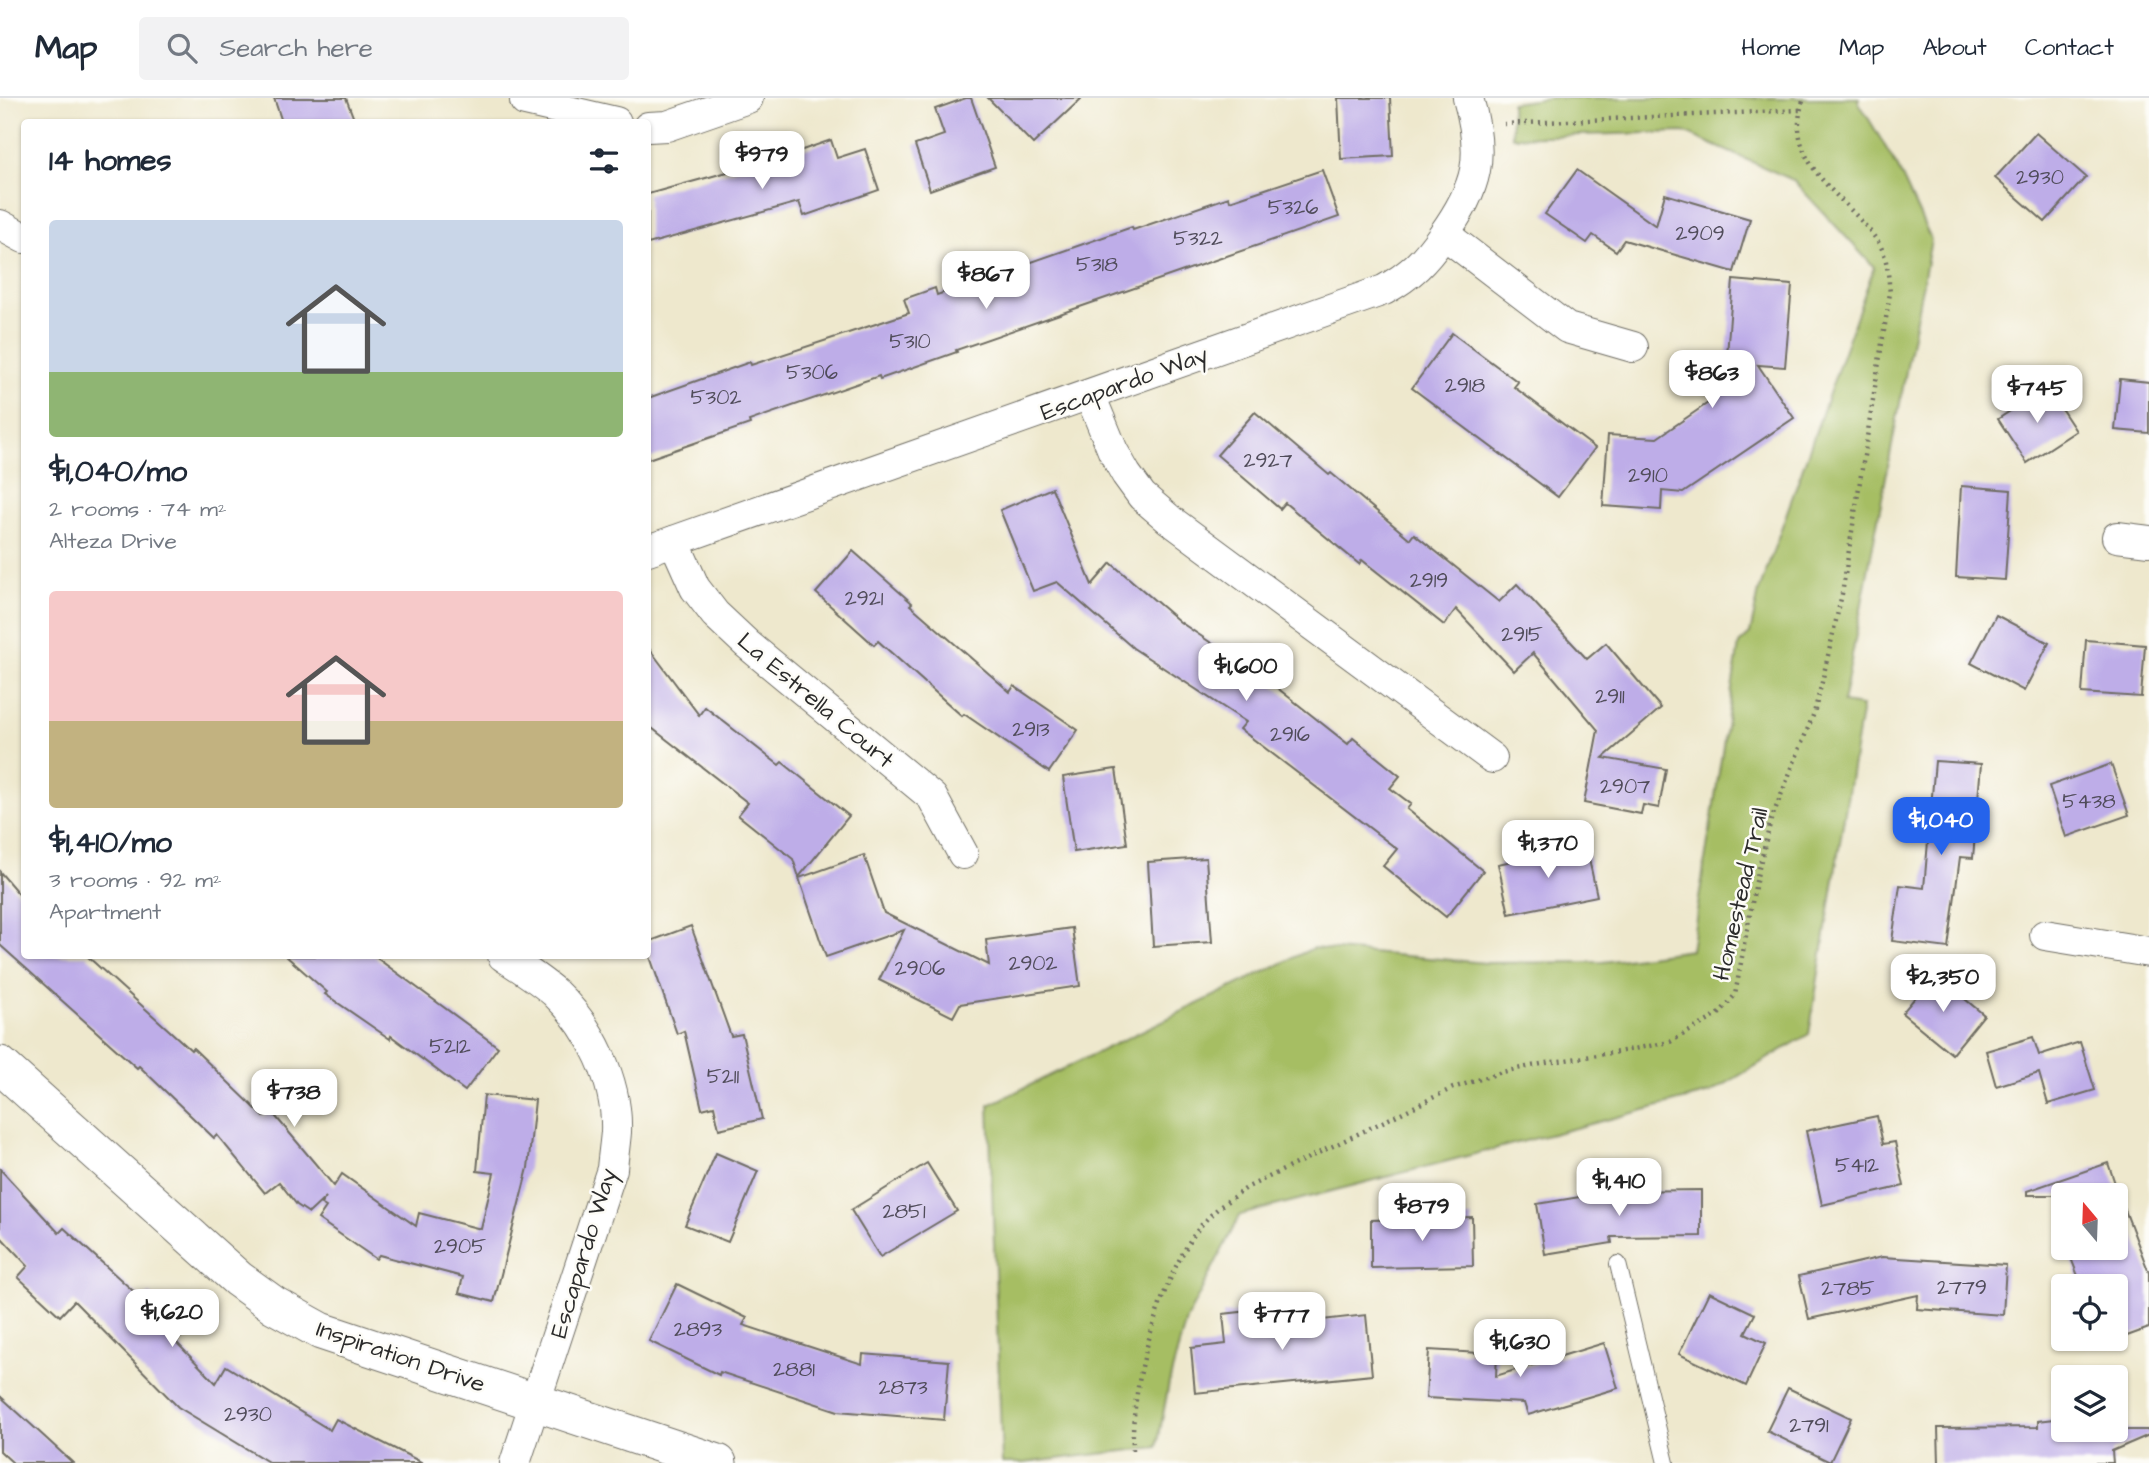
<!DOCTYPE html>
<html lang="en">
<head>
<meta charset="utf-8">
<style>
	:root { --surface:#fff; --page:#f2f2f3; --text:#1f2937; --muted:#747a83; --line:#e0e1e3; --accent:#2563eb }
	body { margin:0; font-family:"Architects Daughter",sans-serif; background:var(--page); color:var(--text); height:100vh; display:flex; flex-direction:column; font-size:26px; white-space:nowrap }
	* { box-sizing:border-box; margin:0 }
	p { font-size:23px; color:var(--muted) }
	.icon { flex:none; width:38px; height:38px; fill:none; stroke:currentColor; stroke-width:2; stroke-linecap:round; stroke-linejoin:round }
	.map { position:relative; flex:1; overflow:hidden }
	.drawer { position:absolute; left:21px; top:21px; width:630px; height:840px; display:flex; flex-direction:column; background:var(--surface); border-radius:7px; box-shadow:0 2px 5px #0004 }
	.drawer>* { flex:none }
	.needle { width:46px; rotate:341deg }
	.fabs { position:absolute; left:2051px; top:1085px; display:grid; gap:14px }
	.fabs a { display:grid; place-items:center; width:77px; height:77px; border-radius:7px; background:var(--surface); box-shadow:0 2px 5px #0004; font-size:35px }
	.price { position:absolute; translate:-50% -60px; padding:0 16px; border-radius:14px; background:#fff; color:#222; font-size:23px; line-height:46px; filter:drop-shadow(0 2px 4px #0008) }
	.price::after { content:''; position:absolute; left:50%; top:42px; width:21px; height:16px; margin-left:-10px; background:inherit; clip-path:polygon(0 0,100% 0,50% 100%) }
	.price.on { background:var(--accent); color:#fff }
	ul { padding:0; list-style:none }
	li { display:grid; align-content:center; gap:14px; height:371px; padding:0 28px }
	li span { display:grid; place-items:center; height:217px; border-radius:7px; color:#555 }
	li>.icon { margin-inline-start:auto }
	span .icon { width:126px; height:126px; fill:#fffc; stroke-width:1 }
	li b { font-size:30px }
	h2 { display:flex; justify-content:space-between; align-items:center; height:84px; padding:0 28px; font-size:30px }
	header { display:flex; align-items:center; gap:42px; box-sizing:border-box; height:98px; padding:0 35px; background:var(--surface); border-bottom:2px solid var(--line) }
	header strong { font-size:33px }
	nav { display:flex; gap:38px; margin-inline-start:auto; font-size:24px }
	.search { width:490px; height:63px; background:var(--page); display:flex; align-items:center; gap:18px; box-sizing:border-box; padding:0 24px; border-radius:7px; color:var(--muted); font-size:26px }
	.map>svg:first-child { display:block }
	.green { fill:#a6be63; stroke:#687447; stroke-width:2 }
	.building { fill:#beade8 }
	.lines { fill:none; stroke-linecap:round; stroke-linejoin:round }
	.service-casing { stroke:#6f6d64; stroke-width:18 }
	.minor-casing { stroke:#6f6d64; stroke-width:32 }
	.tertiary-casing { stroke:#6f6d64; stroke-width:39 }
	.path { stroke:#6f6d64; stroke-width:4.5; stroke-dasharray:2 5; stroke-linecap:butt }
	.service { stroke:#fff; stroke-width:16 }
	.minor { stroke:#fff; stroke-width:30 }
	.tertiary { stroke:#fff; stroke-width:37 }
	.labels { text-anchor:middle; stroke-width:5; stroke-linejoin:round; paint-order:stroke }
	.number-label { font-size:21px; fill:#504c5a }
	.street-label { font-size:24px; fill:#2b2b2b; stroke:#fdfcf7 }
</style>
</head>
<body>
<header>
<strong>Map</strong>
<div class="search"><svg class="icon" aria-label="search" viewBox="0 0 24 24"><circle cx="10" cy="10" r="6"/><path d="M15 15l6 6"/></svg>Search here</div>
<nav><a>Home</a><a>Map</a><a>About</a><a>Contact</a></nav>
</header>
<div class="map">
<svg width="2149" height="1365" viewBox="0 0 2149 1365">
	<rect width="100%" height="100%" fill="#fdfcf7"/>
	<filter id="ink" filterUnits="userSpaceOnUse"><feTurbulence type="fractalNoise" baseFrequency=".0143" numOctaves="2"/><feDisplacementMap in="SourceGraphic" scale="14" xChannelSelector="R" yChannelSelector="G"/><feConvolveMatrix kernelMatrix="1 2 1 2 8 2 1 2 1" color-interpolation-filters="sRGB"/></filter>
	<filter id="wash" filterUnits="userSpaceOnUse"><feTurbulence type="fractalNoise" baseFrequency=".00686" numOctaves="4" result="noise"/><feDisplacementMap in="SourceGraphic" scale="28" xChannelSelector="R" yChannelSelector="G"/><feGaussianBlur stdDeviation="1.57" result="paint"/><feColorMatrix in="noise" values="0 0 0 0 0 0 0 0 0 0 0 0 0 0 0 0 0 1.4 0 .05"/><feComposite in="paint" operator="in"/></filter>
	<g filter="url(#wash)">
		<rect width="100%" height="100%" fill="#eee8cd"/>
		<!-- green -->
		<path class="green" d="M1549,0h310l-1,3 40,67 33,72 -88,463 19,3 -53,328 -99,59 -470,122 -54,105 -17,63 -12,64 -134,16h-21l-13,-358 324,-157 174,15 116,-1 88,-12 48,-306 11,-10 9,-43 115,-324 -81,-87 -109,-48 -172,5 -1,-34z"/>
		<g id="blocks">
			<!-- building -->
			<g class="building">
				<path d="M274,0h72l9,24h-73z"/>
				<path d="M966,0h5l24,69 -65,23 -15,-45 29,-10 -9,-26z"/>
				<path d="M988,0h94l-49,46z"/>
				<path d="M1338,0h52l3,58 -52,3z"/>
				<path d="M2036,35l50,44 -41,45 -50,-44z"/>
				<path d="M831,42l6,18 28,-9 14,41 -75,26 -5,-14 -151,42v-50l137,-38z"/>
				<path d="M1322,72l17,47 -288,100 -95,33 1,2 -77,27 -1,-3 -130,45 1,3 -102,35v-61l102,-36 1,3 158,-52 -5,-14 31,-11 2,7 195,-68 1,3 96,-33 1,4z"/>
				<path d="M1577,72l79,56 9,-32 85,25 -16,53 -110,-32 -8,11 -23,-16 -6,8 -42,-29z"/>
				<path d="M1733,182l59,5 -7,82 -27,-2 36,53 -111,75 -21,-2 -1,19 -58,-4 5,-71 49,3 67,-46z"/>
				<path d="M1452,235l66,49 -4,5 81,61 -37,49 -146,-109z"/>
				<path d="M2120,281l29,3v51l-34,-3z"/>
				<path d="M2047,289l29,44 -49,32 -29,-44z"/>
				<path d="M1255,314l74,63 2,-2 79,66 4,-5 85,68 18,-18 70,75 19,-16 55,65 -58,50 63,11 -7,39 -16,-3 -2,9 -57,-11 14,-73 -65,-77 -19,18 -58,-62 -12,16 -82,-65 -3,4 -74,-61 -5,6 -63,-54z"/>
				<path d="M1961,388l50,4 -6,90 -49,-3z"/>
				<path d="M1052,390l40,97 19,-22 69,59 91,61 77,61 5,-6 47,38 -10,12 21,16 -4,5 76,62 -37,46 -63,-51 14,-17 -157,-120 6,-7 -113,-74 -76,-66 -24,9 -33,-81z"/>
				<path d="M853,453l59,52 -2,2 100,87 4,-6 64,44 -29,42 -85,-58 -2,2 -84,-75 -4,4 -58,-52z"/>
				<path d="M1996,517l53,28 -25,48 -53,-28z"/>
				<path d="M2086,542l59,5 -4,52 -59,-4z"/>
				<path d="M648,549l51,68 6,-8 74,58 3,-3 67,54 -50,61 -6,-18 -55,-44 10,-12 -100,-78z"/>
				<path d="M1935,663l46,3 -8,94 -13,-1 -12,91 -56,-7 8,-56 24,3z"/>
				<path d="M2111,666l18,51 -63,22 -17,-51z"/>
				<path d="M1116,671l11,75 -53,8 -11,-75z"/>
				<path d="M1586,747l11,51 -88,18 -11,-50z"/>
				<path d="M864,757l20,58 105,52 -3,-25 86,-12 8,58 -120,18 -7,13 -74,-37 25,-50 -78,27 -27,-79z"/>
				<path d="M1206,760l6,84 -59,4 -5,-84z"/>
				<path d="M0,774l24,28v56h63l104,94 2,-2 71,69 7,-6 63,75 8,-12 74,52 3,-13 62,16 13,-56 -17,-2 7,-76 51,5 -7,68 -34,134 -35,-9 4,-16 -84,-22 -3,4 -58,-40 8,-12 -5,-3 5,-7 -17,16 -12,-8 -18,-23 -14,11 -48,-58 -3,3 -75,-72 -2,2 -137,-123z"/>
				<path d="M691,828l40,110 11,-2 20,85 -43,10 -5,-23 -12,3 -18,-78 -7,3 -29,-83v-9z"/>
				<path d="M286,858h88l124,91 -33,44 -74,-55 -1,3 -65,-45 2,-2z"/>
				<path d="M1935,876l49,41 -32,39 -50,-41z"/>
				<path d="M2033,939l6,18 41,-13 15,48 -47,14 -9,-31 -43,13 -10,-35z"/>
				<path d="M1877,1018l6,28 12,-2 9,44 -82,19 -16,-74z"/>
				<path d="M716,1055l42,18 -30,71 -43,-17z"/>
				<path d="M927,1065l30,48 -77,46 -29,-47z"/>
				<path d="M2108,1065l11,32h-92v-4z"/>
				<path d="M0,1071l59,64 5,-5 79,72 7,-6 37,37 -11,11 40,41 10,-17 104,64 6,-11 87,44h-153l-92,-56 -104,-106 -14,15 -42,-39 10,-11 -28,-30z"/>
				<path d="M1701,1092v46l-90,1 1,6 -67,11 -8,-50 79,-13z"/>
				<path d="M2116,1099h4l29,76v55l-33,12v-54h-34l-15,-38h49z"/>
				<path d="M1472,1119l1,49 -102,2v-48z"/>
				<path d="M1882,1159l124,8 -3,50 -86,-6 1,-14 -109,24 -10,-43z"/>
				<path d="M677,1186l70,34 -4,7 119,39 1,-10 86,7 -5,59 -106,-9 -118,-39 -1,3 -70,-34z"/>
				<path d="M1709,1194l46,22 -10,19 21,10 -20,43 -67,-32z"/>
				<path d="M1276,1210l2,17 88,-10 6,60 -177,18 -4,-45 35,-4 -3,-30z"/>
				<path d="M1604,1245l14,45 -90,27 -4,-12 -98,-5 3,-48 68,4 -1,22z"/>
				<path d="M1788,1290l63,30 -21,44 -63,-31z"/>
				<path d="M0,1298l73,67h-60l-13,-12z"/>
				<path d="M2063,1320v12h86v5l-37,16 1,12h-174l-1,-35 100,-1v-6z"/>
			</g>
		</g>
	</g>
	<g filter="url(#ink)">
		<use href="#blocks" fill-opacity="0" stroke="#6f6d64" stroke-width="2"/>
		<g class="lines">
			<defs>
				<path id="service" d="M1618,1166l48,199"/>
				<g id="minor">
					<path d="M525,3l91,21"/>
					<path d="M648,29l19,-1 81,-28"/>
					<path d="M0,127l24,13"/>
					<path d="M1444,136l123,94 66,19"/>
					<path d="M1090,297l23,56 13,23 16,22 28,24 322,238"/>
					<path d="M2117,439l32,4"/>
					<path d="M674,443l21,47 20,26 32,30 185,153 31,57"/>
					<path d="M648,452l736,-260c27,-15 41,-29 59,-55 35,-49 42,-78 25,-137"/>
					<path d="M2045,837l104,17"/>
					<path d="M503,858c17,11 36,23 52,37 36,34 63,89 61,139 -1,12 -3,25 -4,37l-97,294"/>
				</g>
				<path id="tertiary" d="M0,967l238,214 36,26 47,26 397,132"/>
			</defs>
			<!-- service casing -->
			<use href="#service" class="service-casing"/>
			<!-- minor casing -->
			<use href="#minor" class="minor-casing"/>
			<!-- tertiary casing -->
			<use href="#tertiary" class="tertiary-casing"/>
			<!-- path -->
			<g class="path">
				<path d="M1504,26l296,-14"/>
				<path d="M1133,1352c-3,-63 27,-171 66,-222 14,-18 31,-29 49,-41l205,-99 49,-16 44,-9 72,-11 52,-10 48,-27 17,-20 22,-119 14,-56 43,-107 8,-31 20,-88 48,-301c-2,-18 -2,-36 -12,-51 -31,-47 -98,-77 -74,-144"/>
			</g>
			<!-- service -->
			<use href="#service" class="service"/>
			<!-- minor -->
			<use href="#minor" class="minor"/>
			<!-- tertiary -->
			<use href="#tertiary" class="tertiary"/>
		</g>
	</g>
	<g class="labels">
		<!-- number labels -->
		<g class="number-label">
			<text x="2040" y="86">2930</text>
			<text x="1293" y="116">5326</text>
			<text x="1700" y="142">2909</text>
			<text x="1198" y="147">5322</text>
			<text x="1097" y="173">5318</text>
			<text x="910" y="250">5310</text>
			<text x="812" y="281">5306</text>
			<text x="1465" y="294">2918</text>
			<text x="716" y="306">5302</text>
			<text x="1268" y="369">2927</text>
			<text x="1648" y="384">2910</text>
			<text x="1429" y="489">2919</text>
			<text x="864" y="507">2921</text>
			<text x="1522" y="543">2915</text>
			<text x="1610" y="605">2911</text>
			<text x="1031" y="638">2913</text>
			<text x="1290" y="643">2916</text>
			<text x="1625" y="695">2907</text>
			<text x="2089" y="710">5438</text>
			<text x="1033" y="872">2902</text>
			<text x="920" y="877">2906</text>
			<text x="450" y="955">5212</text>
			<text x="723" y="985">5211</text>
			<text x="1857" y="1074">5412</text>
			<text x="904" y="1120">2851</text>
			<text x="460" y="1155">2905</text>
			<text x="1962" y="1196">2779</text>
			<text x="1848" y="1197">2785</text>
			<text x="698" y="1238">2893</text>
			<text x="794" y="1278">2881</text>
			<text x="903" y="1296">2873</text>
			<text x="248" y="1323">2930</text>
			<text x="1809" y="1334">2791</text>
		</g>
		<!-- street labels -->
		<g class="street-label">
			<text transform="translate(1124 285) rotate(-20)" y="8">Escapardo Way</text>
			<text transform="translate(816 602) rotate(40)" y="8">La Estrella Court</text>
			<text transform="translate(1740 796) rotate(-77)" y="8">Homestead Trail</text>
			<text transform="translate(583 1155) rotate(-73)" y="8">Escapardo Way</text>
			<text transform="translate(401 1258) rotate(19)" y="8">Inspiration Drive</text>
		</g>
	</g>
</svg>
<div class="fabs">
<a><svg class="needle" viewBox="-14 -14 28 28"><path d="M0-13l5 13h-10z" fill="#e53935"/><path d="M0 13l5-13h-10z" fill="#747a83"/></svg></a>
<a><svg class="icon" aria-label="locate" viewBox="0 0 24 24"><circle cx="12" cy="12" r="6"/><path d="M12 2v4M12 18v4M2 12h4M18 12h4"/></svg></a>
<a><svg class="icon" aria-label="layers" viewBox="0 0 24 24"><path d="M12 4l9 5-9 5-9-5zM3 14l9 5 9-5"/></svg></a>
</div>
<b class="price" style="left:762px;top:93px">$979</b>
<b class="price" style="left:986px;top:213px">$867</b>
<b class="price" style="left:1712px;top:312px">$863</b>
<b class="price" style="left:2037px;top:327px">$745</b>
<b class="price" style="left:1246px;top:605px">$1,600</b>
<b class="price on" style="left:1941px;top:759px">$1,040</b>
<b class="price" style="left:1548px;top:782px">$1,370</b>
<b class="price" style="left:1943px;top:916px">$2,350</b>
<b class="price" style="left:294px;top:1031px">$738</b>
<b class="price" style="left:1619px;top:1120px">$1,410</b>
<b class="price" style="left:1422px;top:1145px">$879</b>
<b class="price" style="left:172px;top:1251px">$1,620</b>
<b class="price" style="left:1282px;top:1254px">$777</b>
<b class="price" style="left:1520px;top:1281px">$1,630</b>
<section class="drawer">
<h2>14 homes<svg class="icon" aria-label="filters" viewBox="0 0 24 24"><path d="M4 7h16M4 17h16"/><circle cx="9" cy="7" r="2"/><circle cx="15" cy="17" r="2"/></svg></h2>
<ul>
<li><span style="background:linear-gradient(#c9d6e8 70%,#8fb573 0)"><svg class="icon" aria-label="home" viewBox="0 0 24 24"><path d="M3 11l9-7 9 7M6 9v11h12V9"/></svg></span><div><b>$1,040/mo</b><p>2 rooms · 74 m²</p><p>Alteza Drive</p></div></li>
<li><span style="background:linear-gradient(#f6c9c9 60%,#c2b280 0)"><svg class="icon" aria-label="home" viewBox="0 0 24 24"><path d="M3 11l9-7 9 7M6 9v11h12V9"/></svg></span><div><b>$1,410/mo</b><p>3 rooms · 92 m²</p><p>Apartment</p></div></li>
</ul>
</section>
</div>
</body>
</html>
